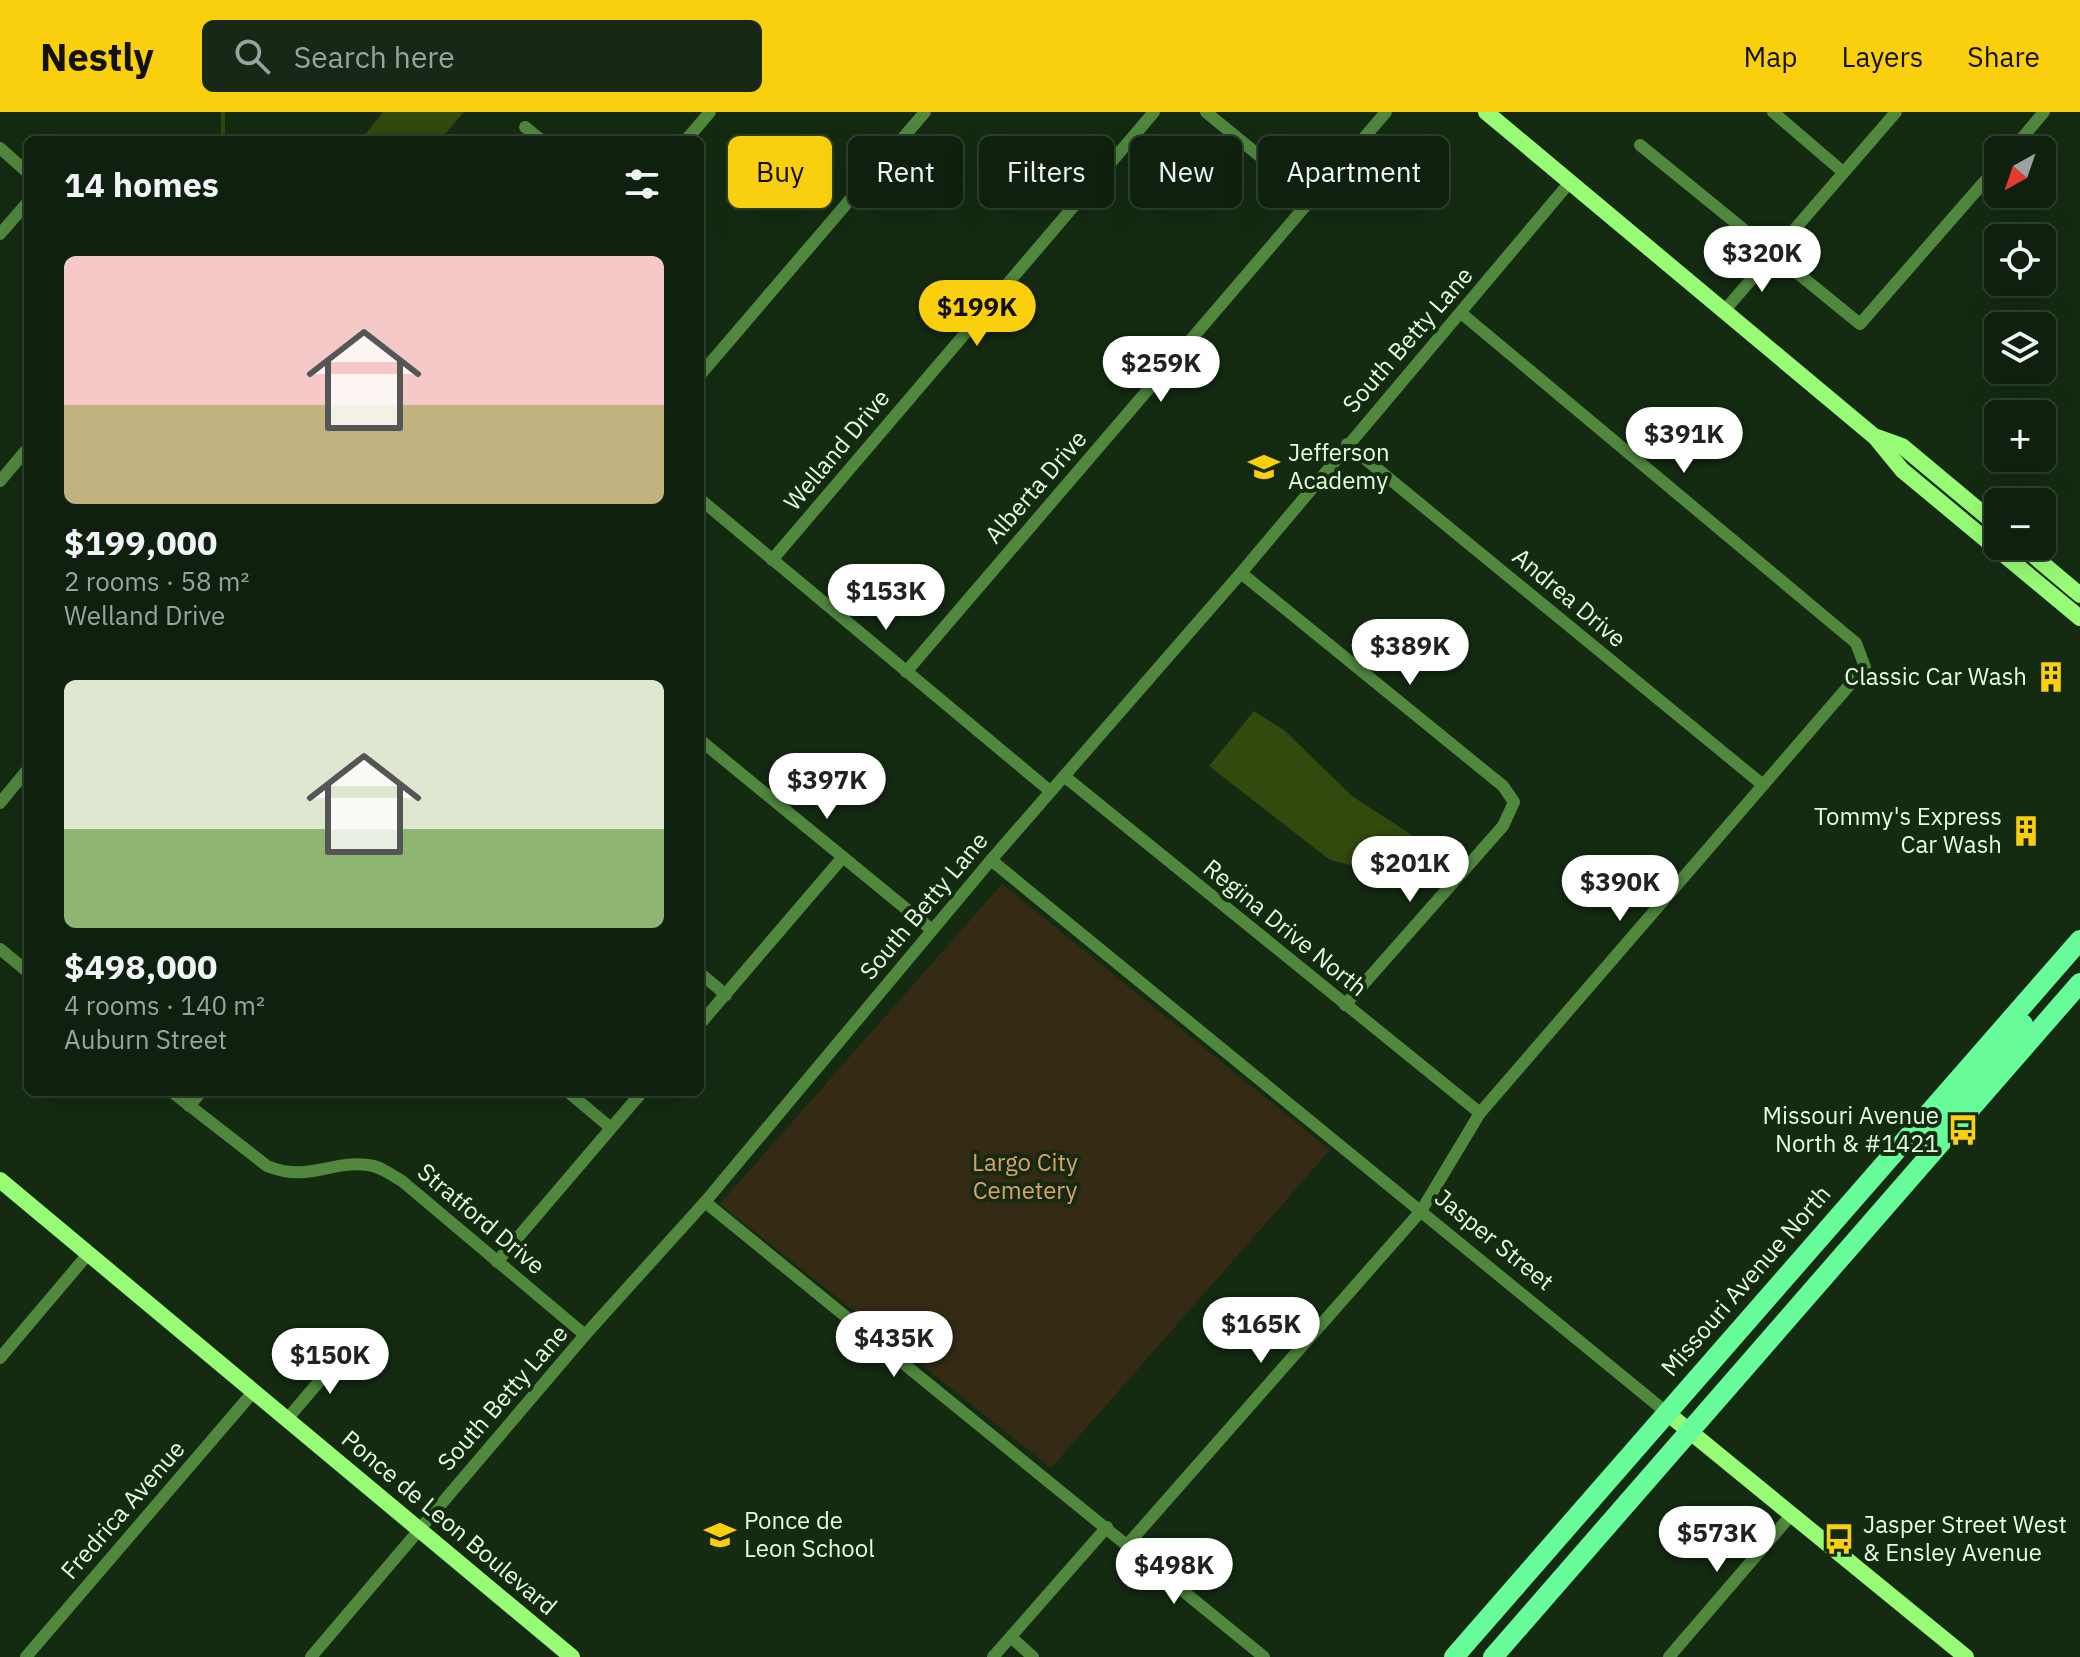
<!DOCTYPE html>
<html lang="en">
<head>
<meta charset="utf-8">
<style>
	:root { --surface:#0f200e; --page:#182817; --text:#f1f3f6; --muted:#9ba39e; --line:#2f3e2e; --accent:#f9cf0e }
	body { margin:0; font-family:"IBM Plex Sans",sans-serif; background:var(--page); color:var(--text); height:100vh; display:flex; flex-direction:column; font-size:30px; white-space:nowrap }
	* { box-sizing:border-box; margin:0 }
	p { font-size:26px; color:var(--muted) }
	.icon { flex:none; width:44px; height:44px; fill:none; stroke:currentColor; stroke-width:2; stroke-linecap:round; stroke-linejoin:round }
	.map { position:relative; flex:1; overflow:hidden }
	.sheet { position:absolute; left:24px; top:24px; width:680px; height:960px; display:flex; flex-direction:column; background:var(--surface); border-radius:12px; box-shadow:0 8px 32px #0002,0 0 0 2px var(--line) }
	.sheet>* { flex:none }
	.top-card { position:absolute; left:728px; top:24px; width:760px; height:72px; display:flex; gap:16px }
	.needle { width:52px; rotate:220deg }
	.tools { position:absolute; left:1984px; top:24px; display:grid; gap:16px }
	.tools a { display:grid; place-items:center; width:72px; height:72px; border-radius:12px; background:var(--surface); box-shadow:0 8px 32px #0002,0 0 0 2px var(--line); font-size:40px }
	.price { position:absolute; translate:-50% -68px; padding:0 18px; border-radius:28px; background:#fff; color:#222; font-size:26px; line-height:52px; filter:drop-shadow(0 2px 4px #0008) }
	.price::after { content:''; position:absolute; left:50%; top:48px; width:24px; height:18px; margin-left:-12px; background:inherit; clip-path:polygon(0 0,100% 0,50% 100%) }
	.price.active { background:var(--accent); color:#111 }
	ul { padding:0; list-style:none }
	li { display:grid; align-content:center; gap:16px; height:424px; padding:0 40px }
	li span { display:grid; place-items:center; height:248px; border-radius:12px; color:#555 }
	li>.icon { margin-inline-start:auto }
	span .icon { width:144px; height:144px; fill:#fffc; stroke-width:1 }
	li b { font-size:34px }
	h2 { display:flex; justify-content:space-between; align-items:center; height:96px; padding:0 40px; font-size:34px }
	.pill { padding:0 28px; border-radius:12px; background:var(--surface); box-shadow:0 8px 32px #0002,0 0 0 2px var(--line); font-size:28px; line-height:72px }
	.pill.active { background:var(--accent); color:#111 }
	header { display:flex; align-items:center; gap:48px; box-sizing:border-box; height:112px; padding:0 40px; background:var(--accent); color:#111 }
	header strong { font-size:38px }
	nav { display:flex; gap:44px; margin-inline-start:auto; font-size:28px }
	.search { width:560px; height:72px; background:var(--page); display:flex; align-items:center; gap:20px; box-sizing:border-box; padding:0 28px; border-radius:12px; color:var(--muted); font-size:30px }
	.map>svg:first-child { display:block }
	.green { fill:#352b15 }
	.water { fill:#33490d }
	.lines { fill:none; stroke-linecap:round; stroke-linejoin:round }
	.stream { stroke:#33490d; stroke-width:4 }
	.street { stroke:#50883e; stroke-width:12 }
	.secondary { stroke:#98fb76; stroke-width:16 }
	.primary { stroke:#67fb9a; stroke-width:20 }
	.labels { text-anchor:middle; stroke-width:8; stroke-linejoin:round; paint-order:stroke }
	.street-label { font-size:24px; fill:#e2fedd; stroke:#142b12 }
	.poi-label { font-size:24px; fill:#e2fedd; stroke:#142b12; text-anchor:start }
	.park-label { font-size:24px; fill:#dea069; stroke:#142b12 }
</style>
</head>
<body>
<header>
<strong>Nestly</strong>
<div class="search"><svg class="icon" aria-label="search" viewBox="0 0 24 24"><circle cx="10" cy="10" r="6"/><path d="M15 15l6 6"/></svg>Search here</div>
<nav><a>Map</a><a>Layers</a><a>Share</a></nav>
</header>
<div class="map">
<svg width="2080" height="1545" viewBox="0 0 2080 1545">
	<rect width="100%" height="100%" fill="#142b12"/>
	<!-- green -->
	<path class="green" d="M1002,772l328,266 -279,318 -331,-264z"/>
	<!-- water -->
	<g class="water">
		<path d="M383,0h81l-24,28h-79z"/>
		<path d="M1254,599l30,19 68,66 63,41 -21,38 -64,-15 -121,-94z"/>
	</g>
	<g class="lines">
		<!-- stream -->
		<path class="stream" d="M223,0v28"/>
		<!-- street -->
		<g class="street">
			<path d="M1206,0l107,88"/>
			<path d="M1773,0l70,60"/>
			<path d="M525,15l16,13"/>
			<path d="M686,28l24,-28"/>
			<path d="M1640,33l220,179 138,-158"/>
			<path d="M0,36l28,25"/>
			<path d="M2012,38l32,-38"/>
			<path d="M0,122l28,-32"/>
			<path d="M1724,199l172,-199"/>
			<path d="M700,263l225,-263"/>
			<path d="M1347,332l416,341"/>
			<path d="M0,369l28,-33"/>
			<path d="M700,387l350,292"/>
			<path d="M772,448l382,-448"/>
			<path d="M1241,461l262,213 11,16 -11,24 -158,179"/>
			<path d="M906,560l480,-560"/>
			<path d="M700,628l232,190"/>
			<path d="M1064,664l416,337"/>
			<path d="M0,691l28,-34"/>
			<path d="M991,748l675,552"/>
			<path d="M0,837l28,23"/>
			<path d="M700,861l26,22"/>
			<path d="M700,912l143,-167"/>
			<path d="M172,980l95,74c42,17 63,-6 101,-1 12,1 24,10 34,16l183,154"/>
			<path d="M568,980l43,36"/>
			<path d="M189,994l12,-14"/>
			<path d="M705,1090l559,455"/>
			<path d="M497,1150l145,-170"/>
			<path d="M0,1246l89,-105"/>
			<path d="M288,1306l57,-67"/>
			<path d="M1128,1432l293,-333 59,-98 385,-446 -9,-24 -395,-330"/>
			<path d="M1011,1525l22,20"/>
			<path d="M26,1545l228,-266"/>
			<path d="M311,1545l274,-322 120,-133 286,-342 250,-287 329,-391"/>
			<path d="M993,1545l114,-130"/>
			<path d="M1669,1545l123,-143"/>
		</g>
		<!-- secondary -->
		<g class="secondary">
			<path d="M1486,0l389,325 27,33 178,148"/>
			<path d="M1877,325l25,9 96,80"/>
			<path d="M2022,434l58,49"/>
			<path d="M0,1068l572,477"/>
			<path d="M1666,1300l300,245"/>
		</g>
		<!-- primary -->
		<g class="primary">
			<path d="M1979,986l6,-26 38,-48"/>
			<path d="M1925,1030c18,-21 37,-40 40,-67"/>
			<path d="M1454,1545l626,-717"/>
			<path d="M1493,1545l587,-674"/>
		</g>
	</g>
	<!-- icons -->
	<defs>
		<symbol id="school-bare" viewBox="-9 -9 18 18"><path d="M0-5L7-2L0 1L-7-2ZM-4 1L0 2.5L4 1V4Q0 6-4 4Z" fill="#f9cf0e" stroke="#142b12" stroke-width="2.5" paint-order="stroke"/></symbol>
		<symbol id="building-bare" viewBox="-9 -9 18 18"><path d="M-4-6H4V6H1V3H-1V6H-4ZM-2.5-4.3h1.7v1.8h-1.7ZM.8-4.3h1.7v1.8H.8ZM-2.5-1h1.7V.8h-1.7ZM.8-1h1.7V.8H.8Z" fill="#f9cf0e" stroke="#142b12" stroke-width="2.5" paint-order="stroke"/></symbol>
		<symbol id="bus-bare" viewBox="-9 -9 18 18"><path d="M-5-6H5V4H4V6H2V4H-2V6H-4V4H-5ZM-3.5-4V0h7V-4ZM-3.5 1.2v1.5H-2V1.2ZM2 1.2v1.5H3.5V1.2Z" fill="#f9cf0e" stroke="#142b12" stroke-width="2.5" paint-order="stroke"/></symbol>
	</defs>
	<g fill-rule="evenodd">
		<use href="#school-bare" x="1242" y="333" width="44" height="44"/>
		<use href="#building-bare" x="2029" y="543" width="44" height="44"/>
		<use href="#building-bare" x="2004" y="697" width="44" height="44"/>
		<use href="#bus-bare" x="1941" y="996" width="44" height="44"/>
		<use href="#school-bare" x="698" y="1401" width="44" height="44"/>
		<use href="#bus-bare" x="1817" y="1405" width="44" height="44"/>
	</g>
	<g class="labels">
		<!-- street labels -->
		<g class="street-label">
			<text transform="translate(1408 228) rotate(-49)" y="8">South Betty Lane</text>
			<text transform="translate(837 338) rotate(-50)" y="8">Welland Drive</text>
			<text transform="translate(1036 375) rotate(-49)" y="8">Alberta Drive</text>
			<text transform="translate(1569 486) rotate(40)" y="8">Andrea Drive</text>
			<text transform="translate(924 794) rotate(-50)" y="8">South Betty Lane</text>
			<text transform="translate(1285 816) rotate(39)" y="8">Regina Drive North</text>
			<text transform="translate(481 1107) rotate(40)" y="8">Stratford Drive</text>
			<text transform="translate(1494 1128) rotate(39)" y="8">Jasper Street</text>
			<text transform="translate(1746 1169) rotate(-49)" y="8">Missouri Avenue North</text>
			<text transform="translate(503 1286) rotate(-49)" y="8">South Betty Lane</text>
			<text transform="translate(123 1398) rotate(-49)" y="8">Fredrica Avenue</text>
			<text transform="translate(449 1411) rotate(40)" y="8">Ponce de Leon Boulevard</text>
		</g>
		<!-- poi labels -->
		<g class="poi-label">
			<text x="1288" y="349">Jefferson<tspan x="1288" dy="28">Academy</tspan></text>
			<text x="2027" y="573" text-anchor="end">Classic Car Wash</text>
			<text x="2002" y="713" text-anchor="end">Tommy's Express<tspan x="2002" dy="28">Car Wash</tspan></text>
			<text x="1939" y="1012" text-anchor="end">Missouri Avenue<tspan x="1939" dy="28">North &amp; #1421</tspan></text>
			<text x="744" y="1417">Ponce de<tspan x="744" dy="28">Leon School</tspan></text>
			<text x="1863" y="1421">Jasper Street West<tspan x="1863" dy="28">&amp; Ensley Avenue</tspan></text>
		</g>
		<!-- park labels -->
		<g class="park-label">
			<text x="1025" y="1059">Largo City<tspan x="1025" dy="28">Cemetery</tspan></text>
		</g>
	</g>
</svg>
<div class="tools">
<a><svg class="needle" viewBox="-14 -14 28 28"><path d="M0-13l5 13h-10z" fill="#e53935"/><path d="M0 13l5-13h-10z" fill="#9ba39e"/></svg></a>
<a><svg class="icon" aria-label="locate" viewBox="0 0 24 24"><circle cx="12" cy="12" r="6"/><path d="M12 2v4M12 18v4M2 12h4M18 12h4"/></svg></a>
<a><svg class="icon" aria-label="layers" viewBox="0 0 24 24"><path d="M12 4l9 5-9 5-9-5zM3 14l9 5 9-5"/></svg></a>
<a>+</a>
<a>−</a>
</div>
<b class="price" style="left:1762px;top:182px">$320K</b>
<b class="price active" style="left:977px;top:236px">$199K</b>
<b class="price" style="left:1161px;top:292px">$259K</b>
<b class="price" style="left:1684px;top:363px">$391K</b>
<b class="price" style="left:886px;top:520px">$153K</b>
<b class="price" style="left:1410px;top:575px">$389K</b>
<b class="price" style="left:827px;top:709px">$397K</b>
<b class="price" style="left:1410px;top:792px">$201K</b>
<b class="price" style="left:1620px;top:811px">$390K</b>
<b class="price" style="left:1261px;top:1253px">$165K</b>
<b class="price" style="left:894px;top:1267px">$435K</b>
<b class="price" style="left:330px;top:1284px">$150K</b>
<b class="price" style="left:1717px;top:1462px">$573K</b>
<b class="price" style="left:1174px;top:1494px">$498K</b>
<div class="top-card">
<a class="pill active">Buy</a>
<a class="pill">Rent</a>
<a class="pill">Filters</a>
<a class="pill">New</a>
<a class="pill">Apartment</a>
</div>
<section class="sheet">
<h2>14 homes<svg class="icon" aria-label="filters" viewBox="0 0 24 24"><path d="M4 7h16M4 17h16"/><circle cx="9" cy="7" r="2"/><circle cx="15" cy="17" r="2"/></svg></h2>
<ul>
<li><span style="background:linear-gradient(#f6c9c9 60%,#c2b280 0)"><svg class="icon" aria-label="home" viewBox="0 0 24 24"><path d="M3 11l9-7 9 7M6 9v11h12V9"/></svg></span><div><b>$199,000</b><p>2 rooms · 58 m²</p><p>Welland Drive</p></div></li>
<li><span style="background:linear-gradient(#dfe7d0 60%,#8fb573 0)"><svg class="icon" aria-label="home" viewBox="0 0 24 24"><path d="M3 11l9-7 9 7M6 9v11h12V9"/></svg></span><div><b>$498,000</b><p>4 rooms · 140 m²</p><p>Auburn Street</p></div></li>
</ul>
</section>
</div>
</body>
</html>
